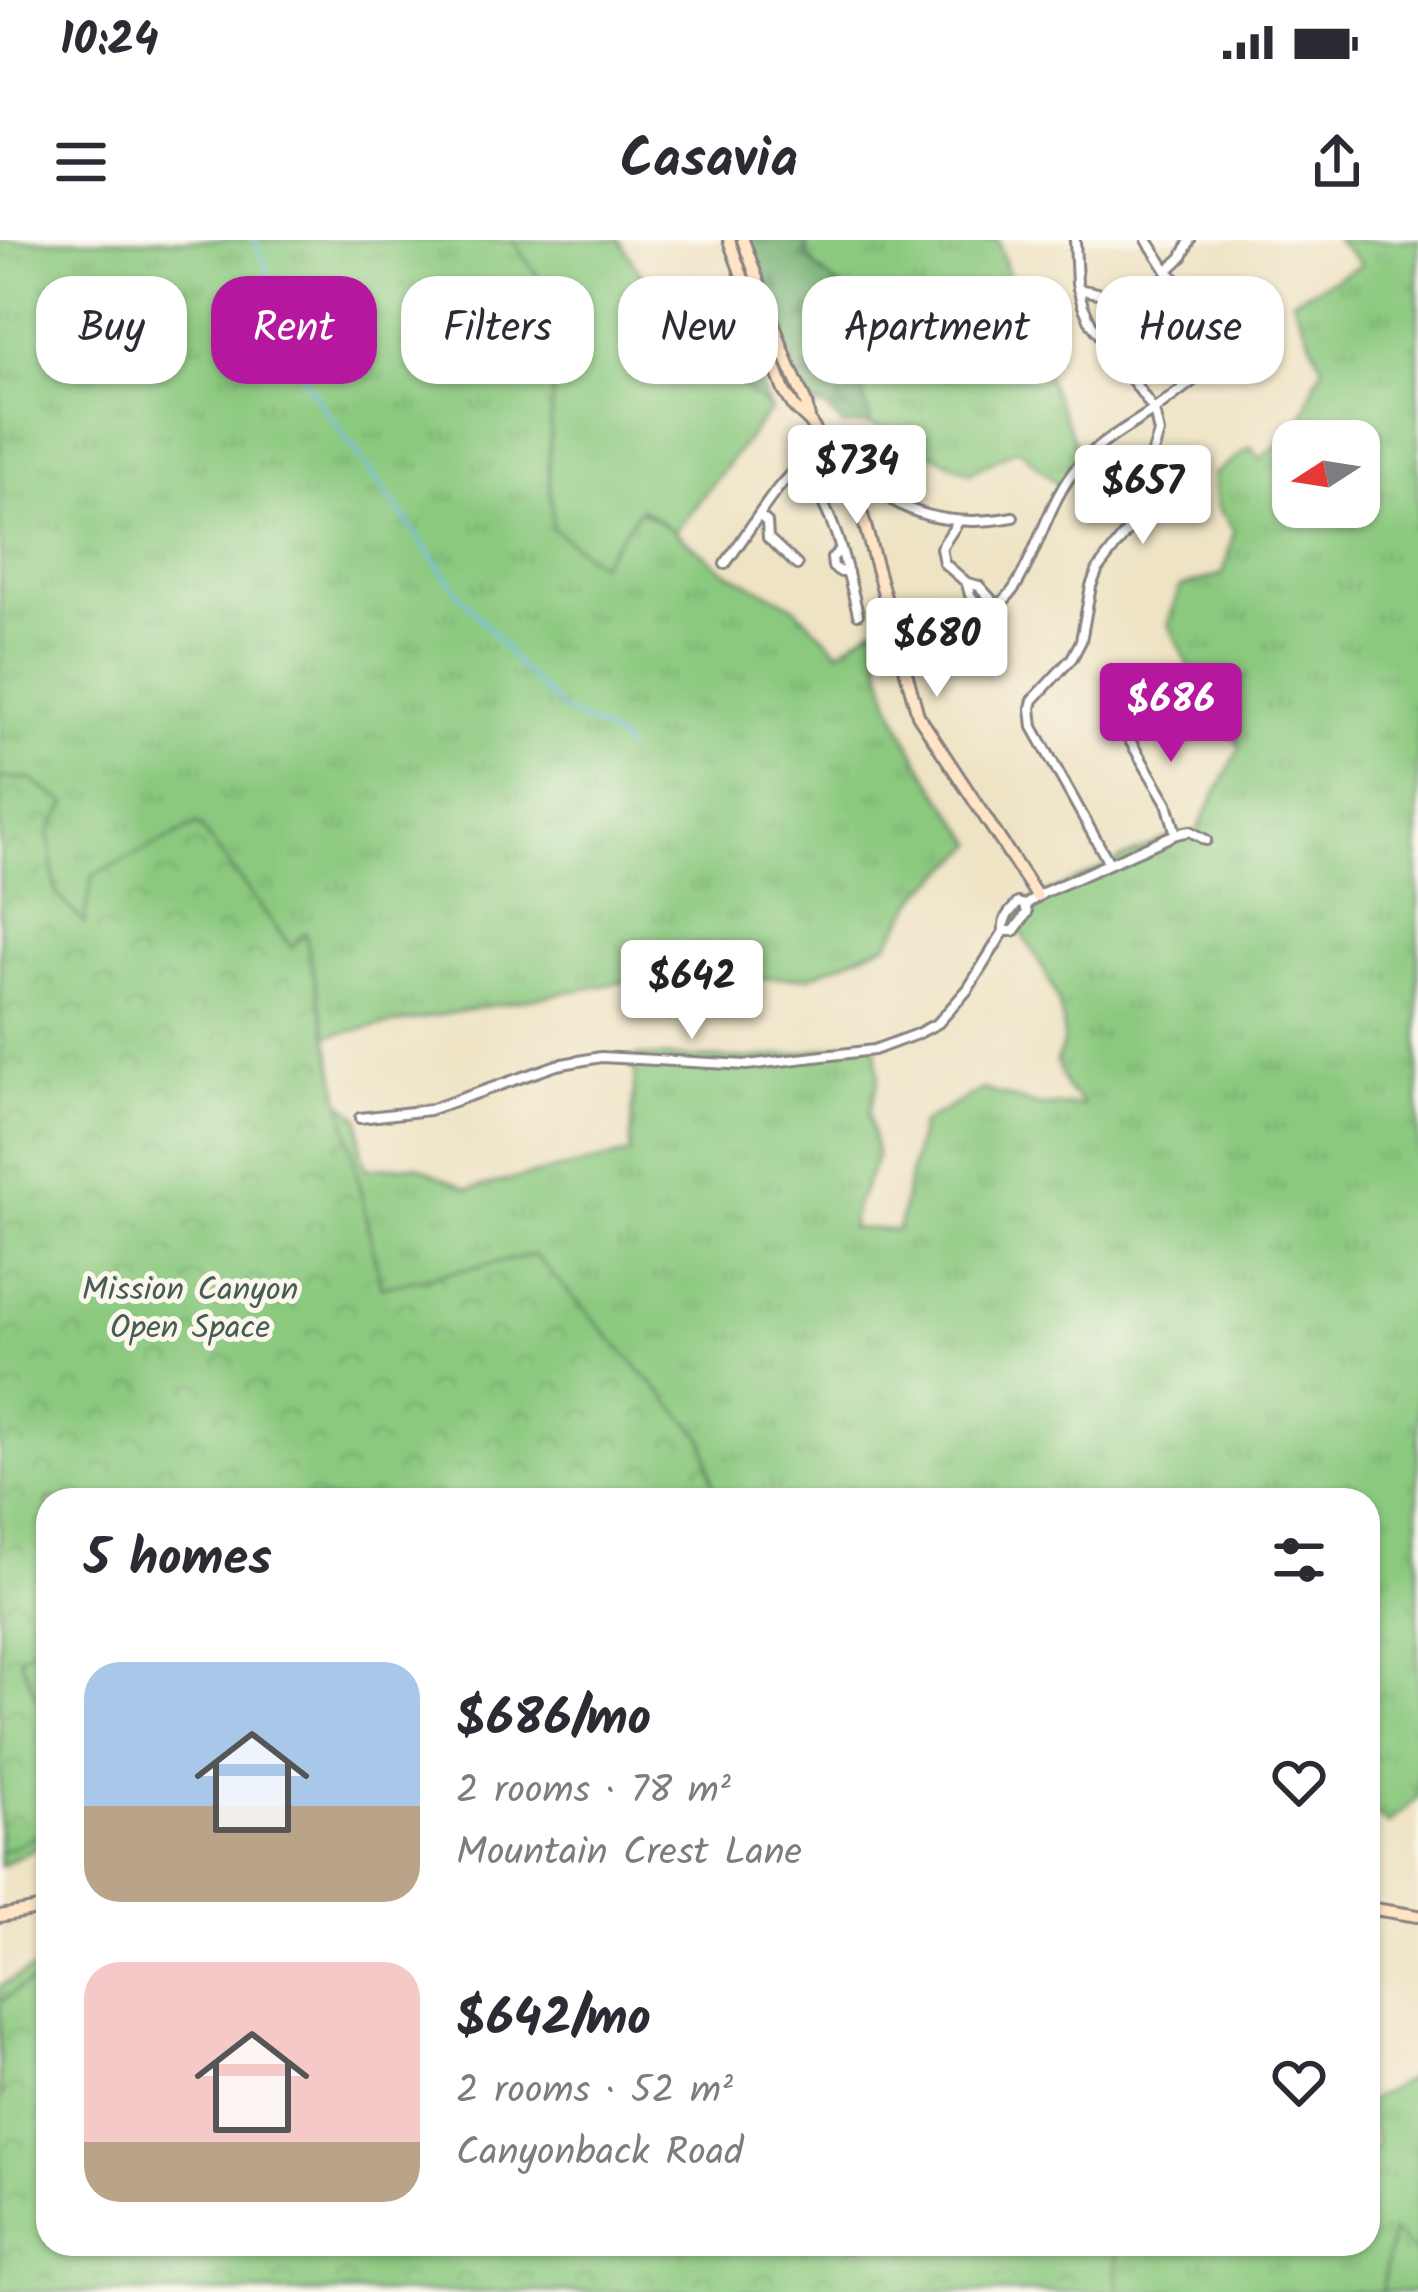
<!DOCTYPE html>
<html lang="en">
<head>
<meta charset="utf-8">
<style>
	:root { --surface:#fff; --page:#f7f7f7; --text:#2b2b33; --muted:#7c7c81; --accent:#b5179e }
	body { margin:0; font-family:Kalam,sans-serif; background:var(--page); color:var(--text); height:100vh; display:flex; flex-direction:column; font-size:45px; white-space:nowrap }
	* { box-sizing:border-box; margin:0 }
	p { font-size:39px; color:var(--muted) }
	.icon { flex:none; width:66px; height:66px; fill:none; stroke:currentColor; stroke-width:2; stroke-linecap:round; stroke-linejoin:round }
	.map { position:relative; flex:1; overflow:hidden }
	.panel { position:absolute; left:36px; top:1248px; width:1344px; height:768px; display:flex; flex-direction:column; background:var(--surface); border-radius:36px; box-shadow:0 3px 9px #0004 }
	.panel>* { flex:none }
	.hud { position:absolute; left:36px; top:36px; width:1347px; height:108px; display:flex; gap:24px }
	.needle { width:78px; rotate:258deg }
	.fabs { position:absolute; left:1272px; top:180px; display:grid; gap:24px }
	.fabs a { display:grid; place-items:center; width:108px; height:108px; border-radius:24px; background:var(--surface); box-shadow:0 3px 9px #0004; font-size:60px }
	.price { position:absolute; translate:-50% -102px; padding:0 27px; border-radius:12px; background:#fff; color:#222; font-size:39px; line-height:78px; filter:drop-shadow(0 3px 6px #0008) }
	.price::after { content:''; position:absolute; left:50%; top:72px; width:36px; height:27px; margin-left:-18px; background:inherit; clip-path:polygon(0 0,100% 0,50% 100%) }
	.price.active { background:var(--accent); color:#fff }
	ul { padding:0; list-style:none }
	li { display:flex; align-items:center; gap:36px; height:300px; padding:0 48px }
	li span { display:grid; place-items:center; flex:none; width:336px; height:240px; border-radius:36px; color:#555 }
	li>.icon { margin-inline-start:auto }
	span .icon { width:144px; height:144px; fill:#fffc; stroke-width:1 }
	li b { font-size:51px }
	h2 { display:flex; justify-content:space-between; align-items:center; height:144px; padding:0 48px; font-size:51px }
	.chip { padding:0 42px; border-radius:36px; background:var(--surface); box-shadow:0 3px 9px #0004; font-size:42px; line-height:108px }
	.chip.active { background:var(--accent); color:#fff }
	.status { display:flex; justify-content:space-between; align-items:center; height:84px; padding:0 60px; background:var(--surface); direction:ltr }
	.status svg { height:33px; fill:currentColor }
	header { display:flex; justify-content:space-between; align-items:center; height:156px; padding:0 48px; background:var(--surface); font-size:54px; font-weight:700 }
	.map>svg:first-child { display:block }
	.grass { fill:url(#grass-tufts); stroke:#56765d; stroke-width:3; fill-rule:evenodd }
	.forest { fill:url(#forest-firs); stroke:#496854; stroke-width:3 }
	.park { fill:url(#park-crowns); stroke:#56765d; stroke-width:3 }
	.pitch { fill:#8bc97f; stroke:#56765d; stroke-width:3 }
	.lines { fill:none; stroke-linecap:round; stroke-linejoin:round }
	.stream { stroke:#78bcee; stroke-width:3 }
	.street-casing { stroke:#888280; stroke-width:14 }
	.secondary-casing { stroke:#888280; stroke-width:16 }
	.street { stroke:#fff; stroke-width:8 }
	.secondary { stroke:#ffe4c6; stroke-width:10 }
	.labels { text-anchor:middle; stroke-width:10; stroke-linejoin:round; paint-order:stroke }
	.park-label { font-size:33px; fill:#475c53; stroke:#fbf7ec }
</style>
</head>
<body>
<div class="status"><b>10:24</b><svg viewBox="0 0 49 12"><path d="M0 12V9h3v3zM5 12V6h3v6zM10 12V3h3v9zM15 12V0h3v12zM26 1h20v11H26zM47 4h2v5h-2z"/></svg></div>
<header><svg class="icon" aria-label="menu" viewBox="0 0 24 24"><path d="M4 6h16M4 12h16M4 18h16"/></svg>Casavia<svg class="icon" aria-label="share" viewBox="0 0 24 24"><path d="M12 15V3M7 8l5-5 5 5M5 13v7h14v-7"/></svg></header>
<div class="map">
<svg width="1418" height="2052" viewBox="0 0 1418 2052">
	<defs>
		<pattern id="grass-tufts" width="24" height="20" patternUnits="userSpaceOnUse" patternTransform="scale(3)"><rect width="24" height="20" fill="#8bc97f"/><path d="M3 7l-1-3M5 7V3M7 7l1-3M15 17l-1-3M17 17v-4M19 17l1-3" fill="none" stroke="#78ac6f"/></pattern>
		<pattern id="forest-firs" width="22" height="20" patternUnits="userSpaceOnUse" patternTransform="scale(3)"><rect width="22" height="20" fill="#70ad6e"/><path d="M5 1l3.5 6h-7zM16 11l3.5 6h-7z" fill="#5c8c5c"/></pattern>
		<pattern id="park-crowns" width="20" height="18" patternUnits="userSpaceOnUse" patternTransform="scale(3)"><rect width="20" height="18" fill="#8bc97f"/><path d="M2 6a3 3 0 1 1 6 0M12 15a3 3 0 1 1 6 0" fill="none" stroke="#78ac6f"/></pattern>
	</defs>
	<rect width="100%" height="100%" fill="#fbf7ec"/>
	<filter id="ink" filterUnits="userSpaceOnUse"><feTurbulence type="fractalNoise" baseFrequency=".00833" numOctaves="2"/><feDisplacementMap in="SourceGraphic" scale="24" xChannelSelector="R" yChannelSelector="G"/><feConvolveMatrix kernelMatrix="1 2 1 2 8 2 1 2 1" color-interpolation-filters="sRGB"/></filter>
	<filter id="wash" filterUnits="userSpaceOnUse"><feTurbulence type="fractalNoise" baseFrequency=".004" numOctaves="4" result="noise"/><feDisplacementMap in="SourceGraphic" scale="48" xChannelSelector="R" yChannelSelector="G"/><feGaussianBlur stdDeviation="2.7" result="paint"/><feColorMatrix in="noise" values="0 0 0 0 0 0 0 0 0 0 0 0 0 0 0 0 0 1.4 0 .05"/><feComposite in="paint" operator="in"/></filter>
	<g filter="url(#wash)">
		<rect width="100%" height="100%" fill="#eee3c4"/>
		<!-- grass -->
		<g class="grass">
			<path d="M0,0h513l28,41 14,48 -6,136 4,64 46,34 41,-53 35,22 50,39 67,34 47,46 35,-25c5,28 9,56 19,82 20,50 51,94 83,136l-57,51 -31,48 -79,34 -186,5 -298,54 12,63 23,19 1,37 6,14 48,-4 53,24 162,-35 6,-98 113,3 45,-5 81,-15 4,39 -10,35 8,45 -21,48 -5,22 47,2 23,-106 61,-35 57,17 45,-1 -17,-16 -11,-28c26,-41 -21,-108 -44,-143l18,-17 146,-67 20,-2 44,-85 -37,-52 -35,-72 12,-36 43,-13 11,-43 -17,-25 -4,-31 38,-28 9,12c15,-12 36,-26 43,-44 9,-20 7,-28 20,-48l-31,-67 70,-35 -26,-25h82v1557l-30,27 -20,-16v-308h-1320v341l-48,25zM1293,201h66v66h-66z"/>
			<path d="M805,0h193l24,80 61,141 -20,28 -45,-41 -48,25 -99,-49 -20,-80 9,-26v-11l-6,-10 -28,-21 -16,-16z"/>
			<path d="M48,1722v282h1320v-81l8,-21 -8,-27v-14l50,-27v218h-1418v-306z"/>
		</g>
		<!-- forest -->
		<g class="forest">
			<path d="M743,0h62l5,20 16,16 29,21 5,10v11l-9,26 20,80 -28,2 -17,-18 -20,-5z"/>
			<path d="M746,101l24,69 -47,-39z"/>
		</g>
		<!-- park -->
		<g class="park">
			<path d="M0,538l30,1 37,25 -18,28 7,61 28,31 9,-49 105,-51 93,123 14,-14 76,354 153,-32 169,183 13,62h-668v138l-29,19 24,54 5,4v115l-48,23z"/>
			<path d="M48,1736v268h1067l3,48h-1118v-195l3,-4 -3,-2v-88l21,-16z"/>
			<path d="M1392,1992l26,23v37h-37z"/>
		</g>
		<!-- pitch -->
		<path class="pitch" d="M513,0h106l23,35 39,39 43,-26 22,53 -23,30 47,39 -95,122 -34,-24 -42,56 -46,-35 -4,-64 6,-136 -14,-48z"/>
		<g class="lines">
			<!-- stream -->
			<g class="stream">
				<path d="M255,0l24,58 11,51 19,38 144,198 66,81 40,40"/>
				<path d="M564,470c20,13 48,20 62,39"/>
			</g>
		</g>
	</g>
	<g filter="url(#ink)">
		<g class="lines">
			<defs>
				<g id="street">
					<path d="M1075,0l2,44 6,22 8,17 63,87 5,23 -12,38 -8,45 -41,53 -7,17 -10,55 -9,17 -39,42 -2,8 2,19 76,136"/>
					<path d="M1147,0l20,31 9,9 67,29 17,21"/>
					<path d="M1167,31l15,-14 8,-17"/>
					<path d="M1078,49l39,8 25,14"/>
					<path d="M800,228c34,40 46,96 58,146"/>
					<path d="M801,229l9,3 24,-12"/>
					<path d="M885,255c37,27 85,30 128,22"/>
					<path d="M760,276l7,6 1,16 29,27"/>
					<path d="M958,282l-17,26 3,15 23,20 12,3 19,21"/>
					<path d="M841,309l-9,9 1,9 8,5h7"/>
					<path d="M725,324c31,-41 55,-93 100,-117"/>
					<path d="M967,344l3,11 16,22"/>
					<path d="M898,401l67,-19 10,1"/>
					<path d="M899,410l70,-18c12,-18 34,-25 46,-45 25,-39 34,-89 65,-123 22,-24 49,-37 75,-55 41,-29 78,-62 120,-89"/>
					<path d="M1129,499l38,64 9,31"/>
					<path d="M1025,665l20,-13 131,-58 14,-3 16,9"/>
					<path d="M360,878l69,-8 128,-45 44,-8 146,8 127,-15 43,-16 21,-11 30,-34 36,-58c-2,-13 6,-19 14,-28l7,2 2,8 -13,18h-10"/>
					<path d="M48,1409v22"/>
					<path d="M1368,1625v23"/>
				</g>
				<g id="secondary">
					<path d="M729,0l55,151 11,17 15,14 37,61 15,32 56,200 119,181"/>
					<path d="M743,0l45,123 18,40 3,15"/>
					<path d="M1368,1668l50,8"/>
					<path d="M0,1676l48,-9"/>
				</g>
			</defs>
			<!-- street casing -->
			<use href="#street" class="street-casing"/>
			<!-- secondary casing -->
			<use href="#secondary" class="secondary-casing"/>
			<!-- street -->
			<use href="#street" class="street"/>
			<!-- secondary -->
			<use href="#secondary" class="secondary"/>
		</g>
	</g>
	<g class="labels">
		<!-- park labels -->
		<g class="park-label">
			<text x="190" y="1060">Mission Canyon<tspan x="190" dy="38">Open Space</tspan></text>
		</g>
	</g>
</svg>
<div class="fabs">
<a><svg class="needle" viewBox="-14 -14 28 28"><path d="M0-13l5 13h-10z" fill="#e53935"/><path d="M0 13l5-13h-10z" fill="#7c7c81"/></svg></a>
</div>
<b class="price" style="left:857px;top:287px">$734</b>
<b class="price" style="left:1143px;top:307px">$657</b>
<b class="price" style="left:937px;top:460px">$680</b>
<b class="price active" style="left:1171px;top:525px">$686</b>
<b class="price" style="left:692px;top:802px">$642</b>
<div class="hud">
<a class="chip">Buy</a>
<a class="chip active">Rent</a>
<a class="chip">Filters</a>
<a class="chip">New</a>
<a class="chip">Apartment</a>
<a class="chip">House</a>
</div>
<section class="panel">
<h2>5 homes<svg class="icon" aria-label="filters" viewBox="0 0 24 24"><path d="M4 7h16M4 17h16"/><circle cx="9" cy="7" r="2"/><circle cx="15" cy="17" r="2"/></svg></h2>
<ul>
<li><span style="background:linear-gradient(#a9c7e8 60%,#b9a48a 0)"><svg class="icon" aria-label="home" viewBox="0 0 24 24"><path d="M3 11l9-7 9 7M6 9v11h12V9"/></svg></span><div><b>$686/mo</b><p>2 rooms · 78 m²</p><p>Mountain Crest Lane</p></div><svg class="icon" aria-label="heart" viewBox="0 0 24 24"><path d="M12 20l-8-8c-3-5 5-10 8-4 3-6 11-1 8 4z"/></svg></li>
<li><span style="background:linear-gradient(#f6c9c9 75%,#b9a48a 0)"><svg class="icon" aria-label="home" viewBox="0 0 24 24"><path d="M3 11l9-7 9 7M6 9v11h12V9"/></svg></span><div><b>$642/mo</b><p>2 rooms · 52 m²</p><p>Canyonback Road</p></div><svg class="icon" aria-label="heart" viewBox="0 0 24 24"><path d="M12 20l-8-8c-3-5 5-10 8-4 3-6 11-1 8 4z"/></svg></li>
</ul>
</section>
</div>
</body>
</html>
